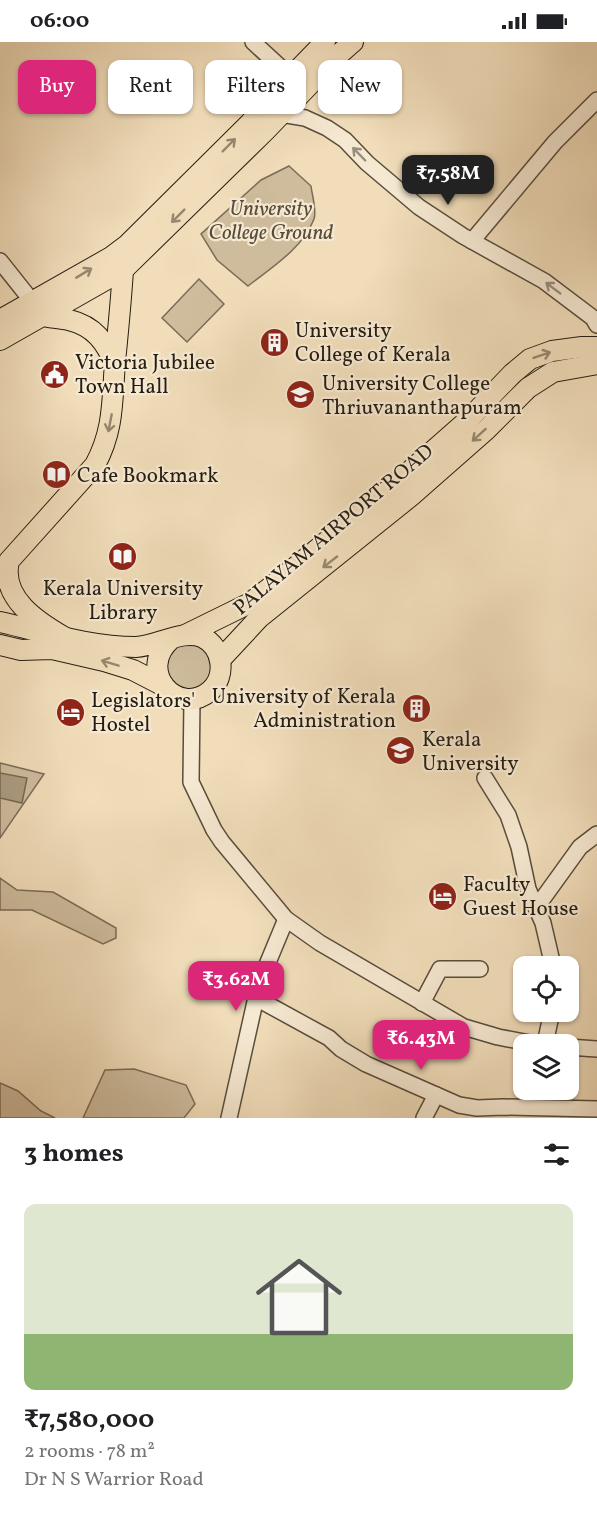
<!DOCTYPE html>
<html lang="en">
<head>
<meta charset="utf-8">
<style>
	:root { --surface:#fff; --page:#f2f2f2; --text:#202124; --muted:#757577; --line:#e0e0e0; --accent:#db2777 }
	body { margin:0; font-family:Vollkorn,serif; background:var(--page); color:var(--text); height:100vh; display:flex; flex-direction:column; font-size:22px; white-space:nowrap }
	* { box-sizing:border-box; margin:0 }
	p { font-size:20px; color:var(--muted) }
	.icon { flex:none; width:33px; height:33px; fill:none; stroke:currentColor; stroke-width:2; stroke-linecap:round; stroke-linejoin:round }
	.map { position:relative; height:1076px; overflow:hidden }
	.panel { display:flex; flex-direction:column; background:var(--surface); flex:1 }
	.panel>* { flex:none }
	.guide { position:absolute; left:18px; top:18px; width:561px; height:54px; display:flex; gap:12px }
	.tools { position:absolute; left:513px; top:914px; display:grid; gap:12px }
	.tools a { display:grid; place-items:center; width:66px; height:66px; border-radius:12px; background:var(--surface); box-shadow:0 2px 4px #0004; font-size:30px }
	.price { position:absolute; translate:-50% -51px; padding:0 14px; border-radius:12px; background:var(--accent); color:#fff; font-size:20px; line-height:39px; filter:drop-shadow(0 2px 3px #0008) }
	.price::after { content:''; position:absolute; left:50%; top:36px; width:18px; height:14px; margin-left:-9px; background:inherit; clip-path:polygon(0 0,100% 0,50% 100%) }
	.price.on { background:#222; color:#fff }
	ul { padding:0; list-style:none }
	li { display:grid; align-content:center; gap:12px; height:318px; padding:0 24px }
	li+li { border-top:2px solid var(--line) }
	li span { display:grid; place-items:center; height:186px; border-radius:12px; color:#555 }
	li>.icon { margin-inline-start:auto }
	span .icon { width:108px; height:108px; fill:#fffc; stroke-width:1 }
	li b { font-size:26px }
	h2 { display:flex; justify-content:space-between; align-items:center; height:72px; padding:0 24px; font-size:26px }
	.tag { padding:0 21px; border-radius:12px; background:var(--surface); box-shadow:0 2px 4px #0004; font-size:21px; line-height:54px }
	.tag.on { background:var(--accent); color:#fff }
	.status { display:flex; justify-content:space-between; align-items:center; height:42px; padding:0 30px; background:var(--surface); direction:ltr }
	.status svg { height:16px; fill:currentColor }
	.map>svg:first-child { display:block }
	.green { fill:#cebc9d; stroke:#7a6c58; stroke-width:1.5 }
	.water { fill:#ac9c81; stroke:#766955; stroke-width:1.5 }
	.lines { fill:none; stroke-linecap:round; stroke-linejoin:round }
	.minor-casing { stroke:#584d3c; stroke-width:18 }
	.major-casing { stroke:#251d12; stroke-width:22 }
	.minor { stroke:#f6e9d2; stroke-width:15 }
	.major { stroke:#f1ddba; stroke-width:20 }
	.oneway { stroke:#95876e }
	.oneway2 { stroke:#988d7c }
	.labels { text-anchor:middle; stroke-width:4.5; stroke-linejoin:round; paint-order:stroke }
	.park-label { font-size:21px; font-style:italic; fill:#584d3c; stroke:#f6e9d2 }
	.poi-label { font-size:21px; fill:#251d12; stroke:#f6e9d2; text-anchor:start }
	.street-label { font-size:21px; fill:#251d12; stroke:#f6e9d2 }
</style>
</head>
<body>
<div class="status"><b>06:00</b><svg viewBox="0 0 49 12"><path d="M0 12V9h3v3zM5 12V6h3v6zM10 12V3h3v9zM15 12V0h3v12zM26 1h20v11H26zM47 4h2v5h-2z"/></svg></div>
<div class="map">
<svg width="597" height="1076" viewBox="0 0 597 1076">
	<rect width="100%" height="100%" fill="#f1ddba"/>
	<filter id="stains"><feTurbulence type="fractalNoise" baseFrequency=".00333" numOctaves="4"/><feColorMatrix values="0 0 0 0 .2 0 0 0 0 .09 0 0 0 0 .02 0 0 0 .5 -.17"/></filter>
	<radialGradient id="worn" r=".72"><stop offset=".6" stop-color="#630" stop-opacity="0"/><stop offset="1" stop-color="#630" stop-opacity=".3"/></radialGradient>
	<!-- green -->
	<g class="green">
		<path d="M289,124l22,20c1,9 6,25 3,33 -11,29 -43,49 -66,67l-31,-26 -16,-26 60,-54z"/>
		<path d="M199,237l25,25 -37,38 -25,-24z"/>
		<path d="M176,600l32,3 6,31c-5,3 -10,10 -15,12 -22,9 -37,-16 -32,-34 2,-5 6,-8 9,-12z"/>
		<path d="M0,721l44,11 -44,64z"/>
		<path d="M0,836l17,12 36,2 63,36v10l-13,6 -71,-34h-32z"/>
		<path d="M134,1027l52,16 9,19 -11,14h-101l22,-48z"/>
		<path d="M0,1041l18,8 23,20 14,7h-55z"/>
	</g>
	<!-- water -->
	<path class="water" d="M0,731l27,5 -5,25 -22,-5z"/>
	<g class="lines">
		<defs>
			<g id="minor">
				<path d="M253,0l38,35"/>
				<path d="M281,72l24,4 22,10 18,12 22,23 52,44 44,29 81,45 49,37 4,7"/>
				<path d="M472,199l83,-99 42,-42"/>
				<path d="M0,219l39,49"/>
				<path d="M192,657l-1,83 23,48 8,12 64,77 34,24 144,84 34,10 37,7"/>
				<path d="M485,736l23,37 11,32 9,42 15,34 10,43"/>
				<path d="M536,866l44,-61 17,-13"/>
				<path d="M256,956l73,40 12,11 25,15 93,41 18,3 26,-1 94,2"/>
				<path d="M422,961l18,-34h40"/>
				<path d="M545,1002l7,-33"/>
				<path d="M568,1005l29,2"/>
				<path d="M229,1076l30,-134 27,-65"/>
				<path d="M424,1076l12,-23"/>
			</g>
			<g id="major">
				<path d="M44,274c8,2 17,2 25,4 25,6 37,22 46,45"/>
				<path d="M0,278l111,-63 16,-12 123,-122 41,-46 34,-35"/>
				<path d="M0,298l123,-70 143,-140 71,-74 16,-14"/>
				<path d="M0,580c44,10 90,25 136,25 21,-1 47,-18 66,-10 21,10 25,39 8,54 -32,27 -75,-20 -39,-52"/>
				<path d="M185,593l65,-32 31,-24 95,-78 92,-81 44,-46 18,-15 22,-8 30,-4h15"/>
				<path d="M64,595c-26,-15 -64,-39 -55,-76l86,-96c19,-35 17,-64 20,-103 3,-30 6,-61 8,-92"/>
				<path d="M0,603l21,5 31,-1 52,12 29,9 31,16"/>
				<path d="M220,618l39,-42 152,-122 75,-66 42,-42 25,-16 44,-8"/>
			</g>
		</defs>
		<!-- minor casing -->
		<use href="#minor" class="minor-casing"/>
		<!-- major casing -->
		<use href="#major" class="major-casing"/>
		<!-- minor -->
		<use href="#minor" class="minor"/>
		<!-- major -->
		<use href="#major" class="major"/>
	</g>
	<!-- one-way arrows -->
	<defs><path id="oneway-shaft" d="M-6 0H5M1.5-3L5.5 0L1.5 3" fill="none" stroke-width="1.6" stroke-linecap="round" stroke-linejoin="round" transform="scale(1.5)"/></defs>
	<g class="oneway">
		<use href="#oneway-shaft" transform="translate(229 103) rotate(-45)"/>
		<use href="#oneway-shaft" transform="translate(178 174) rotate(135)"/>
		<use href="#oneway-shaft" transform="translate(84 231) rotate(-31)"/>
		<use href="#oneway-shaft" transform="translate(542 313) rotate(-19)"/>
		<use href="#oneway-shaft" transform="translate(110 381) rotate(101)"/>
		<use href="#oneway-shaft" transform="translate(479 393) rotate(138)"/>
		<use href="#oneway-shaft" transform="translate(330 520) rotate(142)"/>
		<use href="#oneway-shaft" transform="translate(110 621) rotate(-163)"/>
	</g>
	<g class="oneway2">
		<use href="#oneway-shaft" transform="translate(359 112) rotate(-134)"/>
		<use href="#oneway-shaft" transform="translate(553 246) rotate(-143)"/>
	</g>
	<!-- icons -->
	<defs>
		<symbol id="building-disc" viewBox="-11 -11 22 22"><circle r="9.5" fill="#8f2418" stroke="#f6e9d2"/><path d="M-4-6H4V6H1V3H-1V6H-4ZM-2.5-4.3h1.7v1.8h-1.7ZM.8-4.3h1.7v1.8H.8ZM-2.5-1h1.7V.8h-1.7ZM.8-1h1.7V.8H.8Z" fill="#fff"/></symbol>
		<symbol id="civic-disc" viewBox="-11 -11 22 22"><circle r="9.5" fill="#8f2418" stroke="#f6e9d2"/><path d="M-.6-6.5H3V-4.5H.6V-3L4-1V1h2V6H-6V1h2V-1L-.6-3ZM-1.2 2.5V6h2.4V2.5Z" fill="#fff"/></symbol>
		<symbol id="university-disc" viewBox="-11 -11 22 22"><circle r="9.5" fill="#8f2418" stroke="#f6e9d2"/><path d="M0-5L7-2L0 1L-7-2ZM-4 1L0 2.5L4 1V4Q0 6-4 4Z" fill="#fff"/></symbol>
		<symbol id="library-disc" viewBox="-11 -11 22 22"><circle r="9.5" fill="#8f2418" stroke="#f6e9d2"/><path d="M-6-4Q-3-5.5-.7-3.5V5Q-3 3-6 4ZM6-4Q3-5.5 .7-3.5V5Q3 3 6 4Z" fill="#fff"/></symbol>
		<symbol id="hotel-disc" viewBox="-11 -11 22 22"><circle r="9.5" fill="#8f2418" stroke="#f6e9d2"/><path d="M-6-4.5h1.5V1H6V5H4.5V3h-9V5H-6ZM-4 0a1.8 1.8 0 1 1 3.6 0ZM.5 0V-2.5h3Q6-2.5 6 0Z" fill="#fff"/></symbol>
	</defs>
	<g fill-rule="evenodd">
		<use href="#building-disc" x="258" y="284" width="33" height="33"/>
		<use href="#civic-disc" x="38" y="316" width="33" height="33"/>
		<use href="#university-disc" x="284" y="336" width="33" height="33"/>
		<use href="#library-disc" x="40" y="416" width="33" height="33"/>
		<use href="#library-disc" x="106" y="498" width="33" height="33"/>
		<use href="#building-disc" x="400" y="650" width="33" height="33"/>
		<use href="#hotel-disc" x="54" y="654" width="33" height="33"/>
		<use href="#university-disc" x="384" y="692" width="33" height="33"/>
		<use href="#hotel-disc" x="426" y="838" width="33" height="33"/>
	</g>
	<g class="labels">
		<!-- park labels -->
		<g class="park-label">
			<text x="271" y="173">University<tspan x="271" dy="24">College Ground</tspan></text>
		</g>
		<!-- poi labels -->
		<g class="poi-label">
			<text x="295" y="295">University<tspan x="295" dy="24">College of Kerala</tspan></text>
			<text x="75" y="327">Victoria Jubilee<tspan x="75" dy="24">Town Hall</tspan></text>
			<text x="322" y="348">University College<tspan x="322" dy="24">Thriuvananthapuram</tspan></text>
			<text x="77" y="440">Cafe Bookmark</text>
			<text x="123" y="553" text-anchor="middle">Kerala University<tspan x="123" dy="24">Library</tspan></text>
			<text x="396" y="661" text-anchor="end">University of Kerala<tspan x="396" dy="24">Administration</tspan></text>
			<text x="91" y="665">Legislators'<tspan x="91" dy="24">Hostel</tspan></text>
			<text x="422" y="704">Kerala<tspan x="422" dy="24">University</tspan></text>
			<text x="463" y="849">Faculty<tspan x="463" dy="24">Guest House</tspan></text>
		</g>
		<!-- street labels -->
		<g class="street-label">
			<text transform="translate(333 487) rotate(-40)" y="7">PALAYAM AIRPORT ROAD</text>
		</g>
	</g>
	<rect width="100%" height="100%" filter="url(#stains)"/>
	<rect width="100%" height="100%" fill="url(#worn)"/>
</svg>
<div class="tools">
<a><svg class="icon" aria-label="locate" viewBox="0 0 24 24"><circle cx="12" cy="12" r="6"/><path d="M12 2v4M12 18v4M2 12h4M18 12h4"/></svg></a>
<a><svg class="icon" aria-label="layers" viewBox="0 0 24 24"><path d="M12 4l9 5-9 5-9-5zM3 14l9 5 9-5"/></svg></a>
</div>
<b class="price on" style="left:448px;top:164px">₹7.58M</b>
<b class="price" style="left:236px;top:970px">₹3.62M</b>
<b class="price" style="left:421px;top:1029px">₹6.43M</b>
<div class="guide">
<a class="tag on">Buy</a>
<a class="tag">Rent</a>
<a class="tag">Filters</a>
<a class="tag">New</a>
</div>
</div>
<section class="panel">
<h2>3 homes<svg class="icon" aria-label="filters" viewBox="0 0 24 24"><path d="M4 7h16M4 17h16"/><circle cx="9" cy="7" r="2"/><circle cx="15" cy="17" r="2"/></svg></h2>
<ul>
<li><span style="background:linear-gradient(#dfe7d0 70%,#8fb573 0)"><svg class="icon" aria-label="home" viewBox="0 0 24 24"><path d="M3 11l9-7 9 7M6 9v11h12V9"/></svg></span><div><b>₹7,580,000</b><p>2 rooms · 78 m²</p><p>Dr N S Warrior Road</p></div></li>
</ul>
</section>
</body>
</html>
